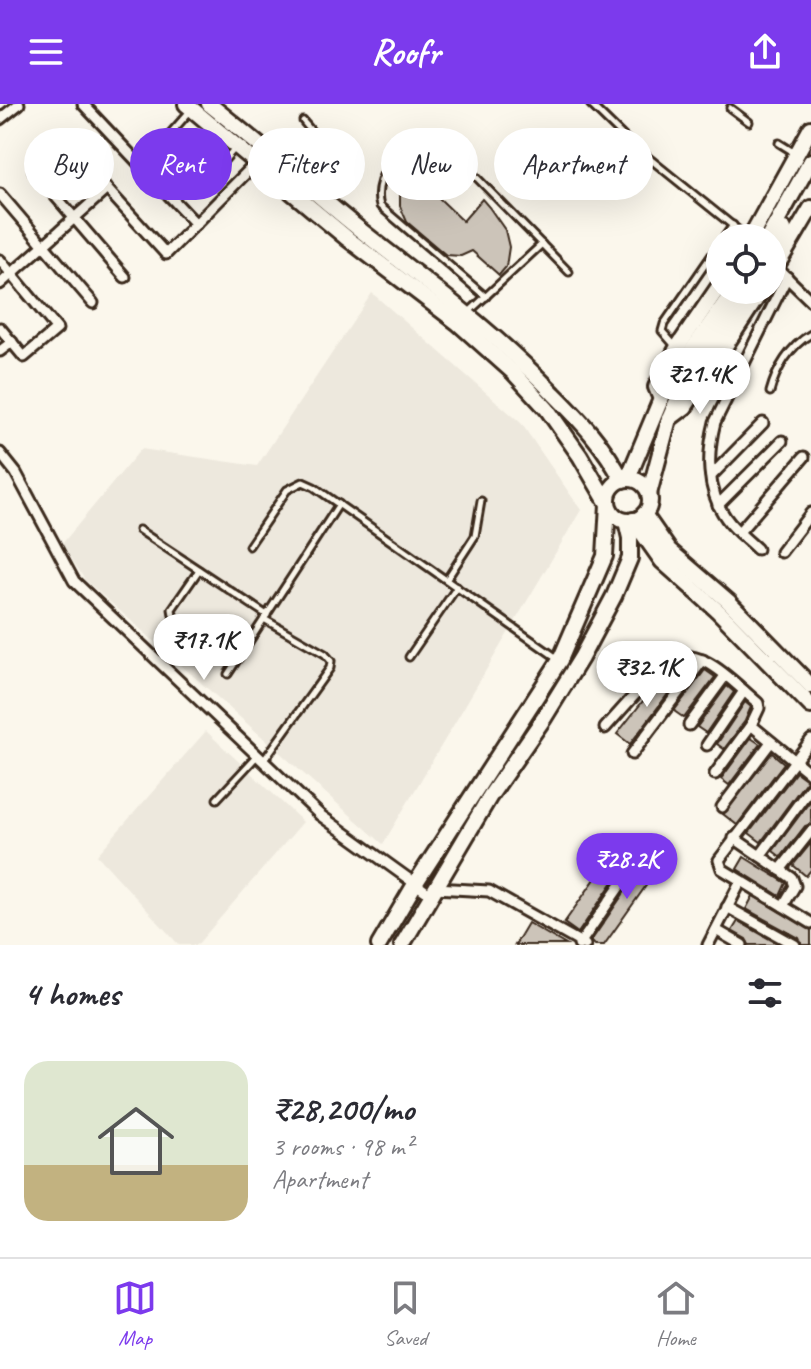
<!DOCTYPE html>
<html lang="en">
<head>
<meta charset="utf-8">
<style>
	:root { --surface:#fff; --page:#f2f2f3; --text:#2b2b33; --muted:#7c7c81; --line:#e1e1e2; --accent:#7c3aed }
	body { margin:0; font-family:Caveat,sans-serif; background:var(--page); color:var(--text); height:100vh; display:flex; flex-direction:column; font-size:30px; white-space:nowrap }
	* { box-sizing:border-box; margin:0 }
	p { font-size:26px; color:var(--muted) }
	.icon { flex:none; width:44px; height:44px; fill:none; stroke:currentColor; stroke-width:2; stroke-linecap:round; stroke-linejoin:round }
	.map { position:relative; height:841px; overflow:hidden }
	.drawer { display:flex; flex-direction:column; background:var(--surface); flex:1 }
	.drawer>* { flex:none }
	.guide { position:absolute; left:24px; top:24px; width:764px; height:72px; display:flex; gap:16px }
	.buttons { position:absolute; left:706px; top:120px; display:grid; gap:16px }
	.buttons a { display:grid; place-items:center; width:80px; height:80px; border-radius:50%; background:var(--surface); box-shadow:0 8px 32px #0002; font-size:40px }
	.price { position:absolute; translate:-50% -68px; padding:0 18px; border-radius:28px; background:#fff; color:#222; font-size:26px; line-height:52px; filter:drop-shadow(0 2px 4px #0008) }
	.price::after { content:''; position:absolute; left:50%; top:48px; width:24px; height:18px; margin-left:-12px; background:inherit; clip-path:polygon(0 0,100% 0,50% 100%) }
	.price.selected { background:var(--accent); color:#fff }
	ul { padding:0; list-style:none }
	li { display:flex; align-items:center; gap:24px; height:200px; padding:0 24px }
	li span { display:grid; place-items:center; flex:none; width:224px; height:160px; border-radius:24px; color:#555 }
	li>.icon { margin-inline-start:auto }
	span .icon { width:96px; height:96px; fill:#fffc; stroke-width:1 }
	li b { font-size:34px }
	h2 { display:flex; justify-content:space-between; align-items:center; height:96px; padding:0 24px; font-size:34px }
	.pill { padding:0 28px; border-radius:36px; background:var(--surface); box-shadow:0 8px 32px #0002; font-size:28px; line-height:72px }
	.pill.selected { background:var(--accent); color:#fff }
	header { display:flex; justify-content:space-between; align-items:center; height:104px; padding:0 24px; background:var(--accent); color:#fff; font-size:36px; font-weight:700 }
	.menu { display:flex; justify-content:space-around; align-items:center; height:112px; border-top:2px solid var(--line); background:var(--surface); font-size:22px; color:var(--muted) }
	.menu a { display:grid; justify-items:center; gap:4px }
	.menu .selected { color:var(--accent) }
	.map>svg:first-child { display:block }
	.built { fill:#ede8dd }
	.building { fill:#ccc4b9; stroke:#3b2a1e; stroke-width:2 }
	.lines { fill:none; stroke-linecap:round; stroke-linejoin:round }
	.lane-casing { stroke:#3b2a1e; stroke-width:11 }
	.street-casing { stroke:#3b2a1e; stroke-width:15 }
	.secondary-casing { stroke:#3b2a1e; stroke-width:20 }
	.primary-casing { stroke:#3b2a1e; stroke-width:20 }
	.lane { stroke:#fbf7ec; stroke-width:5 }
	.street { stroke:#fbf7ec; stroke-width:9 }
	.secondary { stroke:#fbf7ec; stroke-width:14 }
	.primary { stroke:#fbf7ec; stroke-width:14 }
</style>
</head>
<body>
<header><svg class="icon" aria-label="menu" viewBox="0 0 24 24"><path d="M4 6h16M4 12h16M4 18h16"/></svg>Roofr<svg class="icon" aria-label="share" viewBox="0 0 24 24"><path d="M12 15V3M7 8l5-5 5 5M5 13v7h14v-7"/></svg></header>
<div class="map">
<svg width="811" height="841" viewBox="0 0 811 841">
	<rect width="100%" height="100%" fill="#fbf7ec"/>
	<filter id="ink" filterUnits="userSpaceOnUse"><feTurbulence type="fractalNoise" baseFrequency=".0125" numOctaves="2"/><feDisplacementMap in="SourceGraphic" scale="16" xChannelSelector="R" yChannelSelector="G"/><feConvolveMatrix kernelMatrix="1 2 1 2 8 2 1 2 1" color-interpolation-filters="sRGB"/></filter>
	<g filter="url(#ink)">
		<!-- built -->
		<g class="built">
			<path d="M372,189l149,130 60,87 -198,334 -298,-264 -23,-36 79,-95 116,17z"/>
			<path d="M206,627l97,91 -106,123h-18l-82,-90z"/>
		</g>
		<!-- building -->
		<g class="building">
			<path d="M410,71l4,4 2,-3 47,45 19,-22 7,8 16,23 4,17 -3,20 -7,8 -27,-24 -11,5 -15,-1 -39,-33 -7,-16v-12l3,-13z"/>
			<path d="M705,566l10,7 -31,41 -10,-7z"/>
			<path d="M665,569l12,9 -47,62 -13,-10z"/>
			<path d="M727,582l7,6 -28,41 -9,-6z"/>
			<path d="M745,598l6,5 -6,14 -21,28 -7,-5z"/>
			<path d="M751,634l9,6 -31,41 -8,-6z"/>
			<path d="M772,649l12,10 -47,62 -14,-11z"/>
			<path d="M796,668l11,8 -46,62 -12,-9z"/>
			<path d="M811,696v24l-6,2 -24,31 -8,-6z"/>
			<path d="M624,734l13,9 -59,86 -14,-10z"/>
			<path d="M811,739v27l-5,6 -13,-11z"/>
			<path d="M650,751l12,8 -58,82h-9l-4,-4z"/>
			<path d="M744,753l42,26 -6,13 -43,-27z"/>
			<path d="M753,792l58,34v15h-9l-3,-7 -53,-29z"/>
			<path d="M738,817l42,24h-31l-3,-6 -14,-8z"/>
			<path d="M528,819l38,22h-51z"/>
		</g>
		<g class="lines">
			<defs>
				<g id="lane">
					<path d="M590,0l39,38 119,96"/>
					<path d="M730,4l19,14"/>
					<path d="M303,17c18,22 42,47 20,74"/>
					<path d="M175,26l38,40 4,-1 18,-21"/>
					<path d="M779,39l16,10"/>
					<path d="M160,41l31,-35"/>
					<path d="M724,134l9,-13"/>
					<path d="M486,193l-106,-91c-10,-33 30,-77 64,-62l125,128"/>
					<path d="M469,208l73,-68"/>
					<path d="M676,243l-14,-16 2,-7 56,-81"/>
					<path d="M770,288c6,-23 20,-46 41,-58"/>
					<path d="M139,426l128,85"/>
					<path d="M249,442l38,-56 16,-8 11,5 243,171"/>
					<path d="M199,466l-27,39 2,11 64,39"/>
					<path d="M447,475l28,-43 6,-35"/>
					<path d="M264,515l61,35 6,7 -1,7 -66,92"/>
					<path d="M409,553l48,-70"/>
					<path d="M228,570l111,-170"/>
					<path d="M217,695l40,-43"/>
				</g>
				<g id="street">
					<path d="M83,0l113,120"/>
					<path d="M0,15l19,-15"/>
					<path d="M66,33l41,52 59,65 94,-95"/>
					<path d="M34,67l91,106"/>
					<path d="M0,90l93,109"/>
					<path d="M0,156l57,69 -33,28 -24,-29"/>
					<path d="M776,163l35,34"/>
					<path d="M0,180l107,-95"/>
					<path d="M0,247l12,-9"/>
					<path d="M0,349l16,20 58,108 246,234 111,80"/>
					<path d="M711,372l52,-53"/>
					<path d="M718,401l64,-64"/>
					<path d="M739,428l65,-75"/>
					<path d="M757,445c-10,-10 -23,-19 -31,-31 -20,-28 -19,-65 -11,-96l72,-145"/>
					<path d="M781,448l30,-39"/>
					<path d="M689,621l36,-49"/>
					<path d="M751,621l60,49"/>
					<path d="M605,624l62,-69c36,-14 65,23 91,44l1,5 -8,17 -36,49"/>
					<path d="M811,636l-92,120 3,9 89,54"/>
					<path d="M707,641l37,-54"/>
					<path d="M632,650l71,-94"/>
					<path d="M722,703l49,-65"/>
					<path d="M734,734l58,40 3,8 -12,20"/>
					<path d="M760,752l51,-69"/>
					<path d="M780,766l31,-39"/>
					<path d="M435,784l54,3 96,54"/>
					<path d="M727,803l68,38"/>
					<path d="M716,826l26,15"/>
					<path d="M579,841l65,-94"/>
					<path d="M708,841l33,-64"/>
				</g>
				<g id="secondary">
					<path d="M750,134l61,-110"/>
					<path d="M772,170l39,-66"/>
					<path d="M661,295l-5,-12 21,-39 43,-63"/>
					<path d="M669,315l16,-12 77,-117"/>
					<path d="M644,410l25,36 59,51 83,85"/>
					<path d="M633,416l29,41 56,50 93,95"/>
				</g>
				<g id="primary">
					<path d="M186,0l162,135 110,84 55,49 34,37 33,47 28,48 -3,52 -45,104 -145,224 -36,61"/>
					<path d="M209,0c51,40 99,84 150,125 67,53 136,103 195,165 26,26 51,52 68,86"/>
					<path d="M768,134l43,-77"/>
					<path d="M772,147l12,-22"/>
					<path d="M628,374l33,-79 12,-22 61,-87"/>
					<circle cx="629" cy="396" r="21"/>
					<path d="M649,390l20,-75 13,-30 65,-99"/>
					<path d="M402,841l88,-149 54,-78 37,-60 33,-62 16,-38v-20l-4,-17"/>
				</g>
			</defs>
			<!-- lane casing -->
			<use href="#lane" class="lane-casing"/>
			<!-- street casing -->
			<use href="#street" class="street-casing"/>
			<!-- secondary casing -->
			<use href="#secondary" class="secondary-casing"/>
			<!-- primary casing -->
			<use href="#primary" class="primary-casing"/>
			<!-- lane -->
			<use href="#lane" class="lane"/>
			<!-- street -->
			<use href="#street" class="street"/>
			<!-- secondary -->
			<use href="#secondary" class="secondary"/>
			<!-- primary -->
			<use href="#primary" class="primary"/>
		</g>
	</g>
</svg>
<div class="buttons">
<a><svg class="icon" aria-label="locate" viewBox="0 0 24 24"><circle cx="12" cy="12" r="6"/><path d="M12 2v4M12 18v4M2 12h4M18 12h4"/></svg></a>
</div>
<b class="price" style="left:700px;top:312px">₹21.4K</b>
<b class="price" style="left:204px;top:578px">₹17.1K</b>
<b class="price" style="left:647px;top:605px">₹32.1K</b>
<b class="price selected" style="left:627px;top:797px">₹28.2K</b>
<div class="guide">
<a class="pill">Buy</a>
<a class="pill selected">Rent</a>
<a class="pill">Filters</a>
<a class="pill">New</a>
<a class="pill">Apartment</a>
</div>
</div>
<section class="drawer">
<h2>4 homes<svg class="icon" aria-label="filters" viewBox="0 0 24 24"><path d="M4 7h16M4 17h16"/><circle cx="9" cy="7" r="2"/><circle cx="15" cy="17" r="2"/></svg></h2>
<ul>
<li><span style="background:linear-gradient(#dfe7d0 65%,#c2b280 0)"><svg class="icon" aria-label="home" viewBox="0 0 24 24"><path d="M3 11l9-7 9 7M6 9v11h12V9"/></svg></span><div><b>₹28,200/mo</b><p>3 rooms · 98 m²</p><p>Apartment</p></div></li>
</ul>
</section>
<nav class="menu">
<a class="selected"><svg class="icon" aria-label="map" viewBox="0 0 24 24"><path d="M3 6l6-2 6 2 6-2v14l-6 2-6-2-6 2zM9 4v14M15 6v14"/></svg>Map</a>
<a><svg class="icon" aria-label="saved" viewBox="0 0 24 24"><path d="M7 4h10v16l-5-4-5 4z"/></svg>Saved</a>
<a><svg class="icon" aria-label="home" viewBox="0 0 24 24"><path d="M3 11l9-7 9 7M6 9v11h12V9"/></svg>Home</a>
</nav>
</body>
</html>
